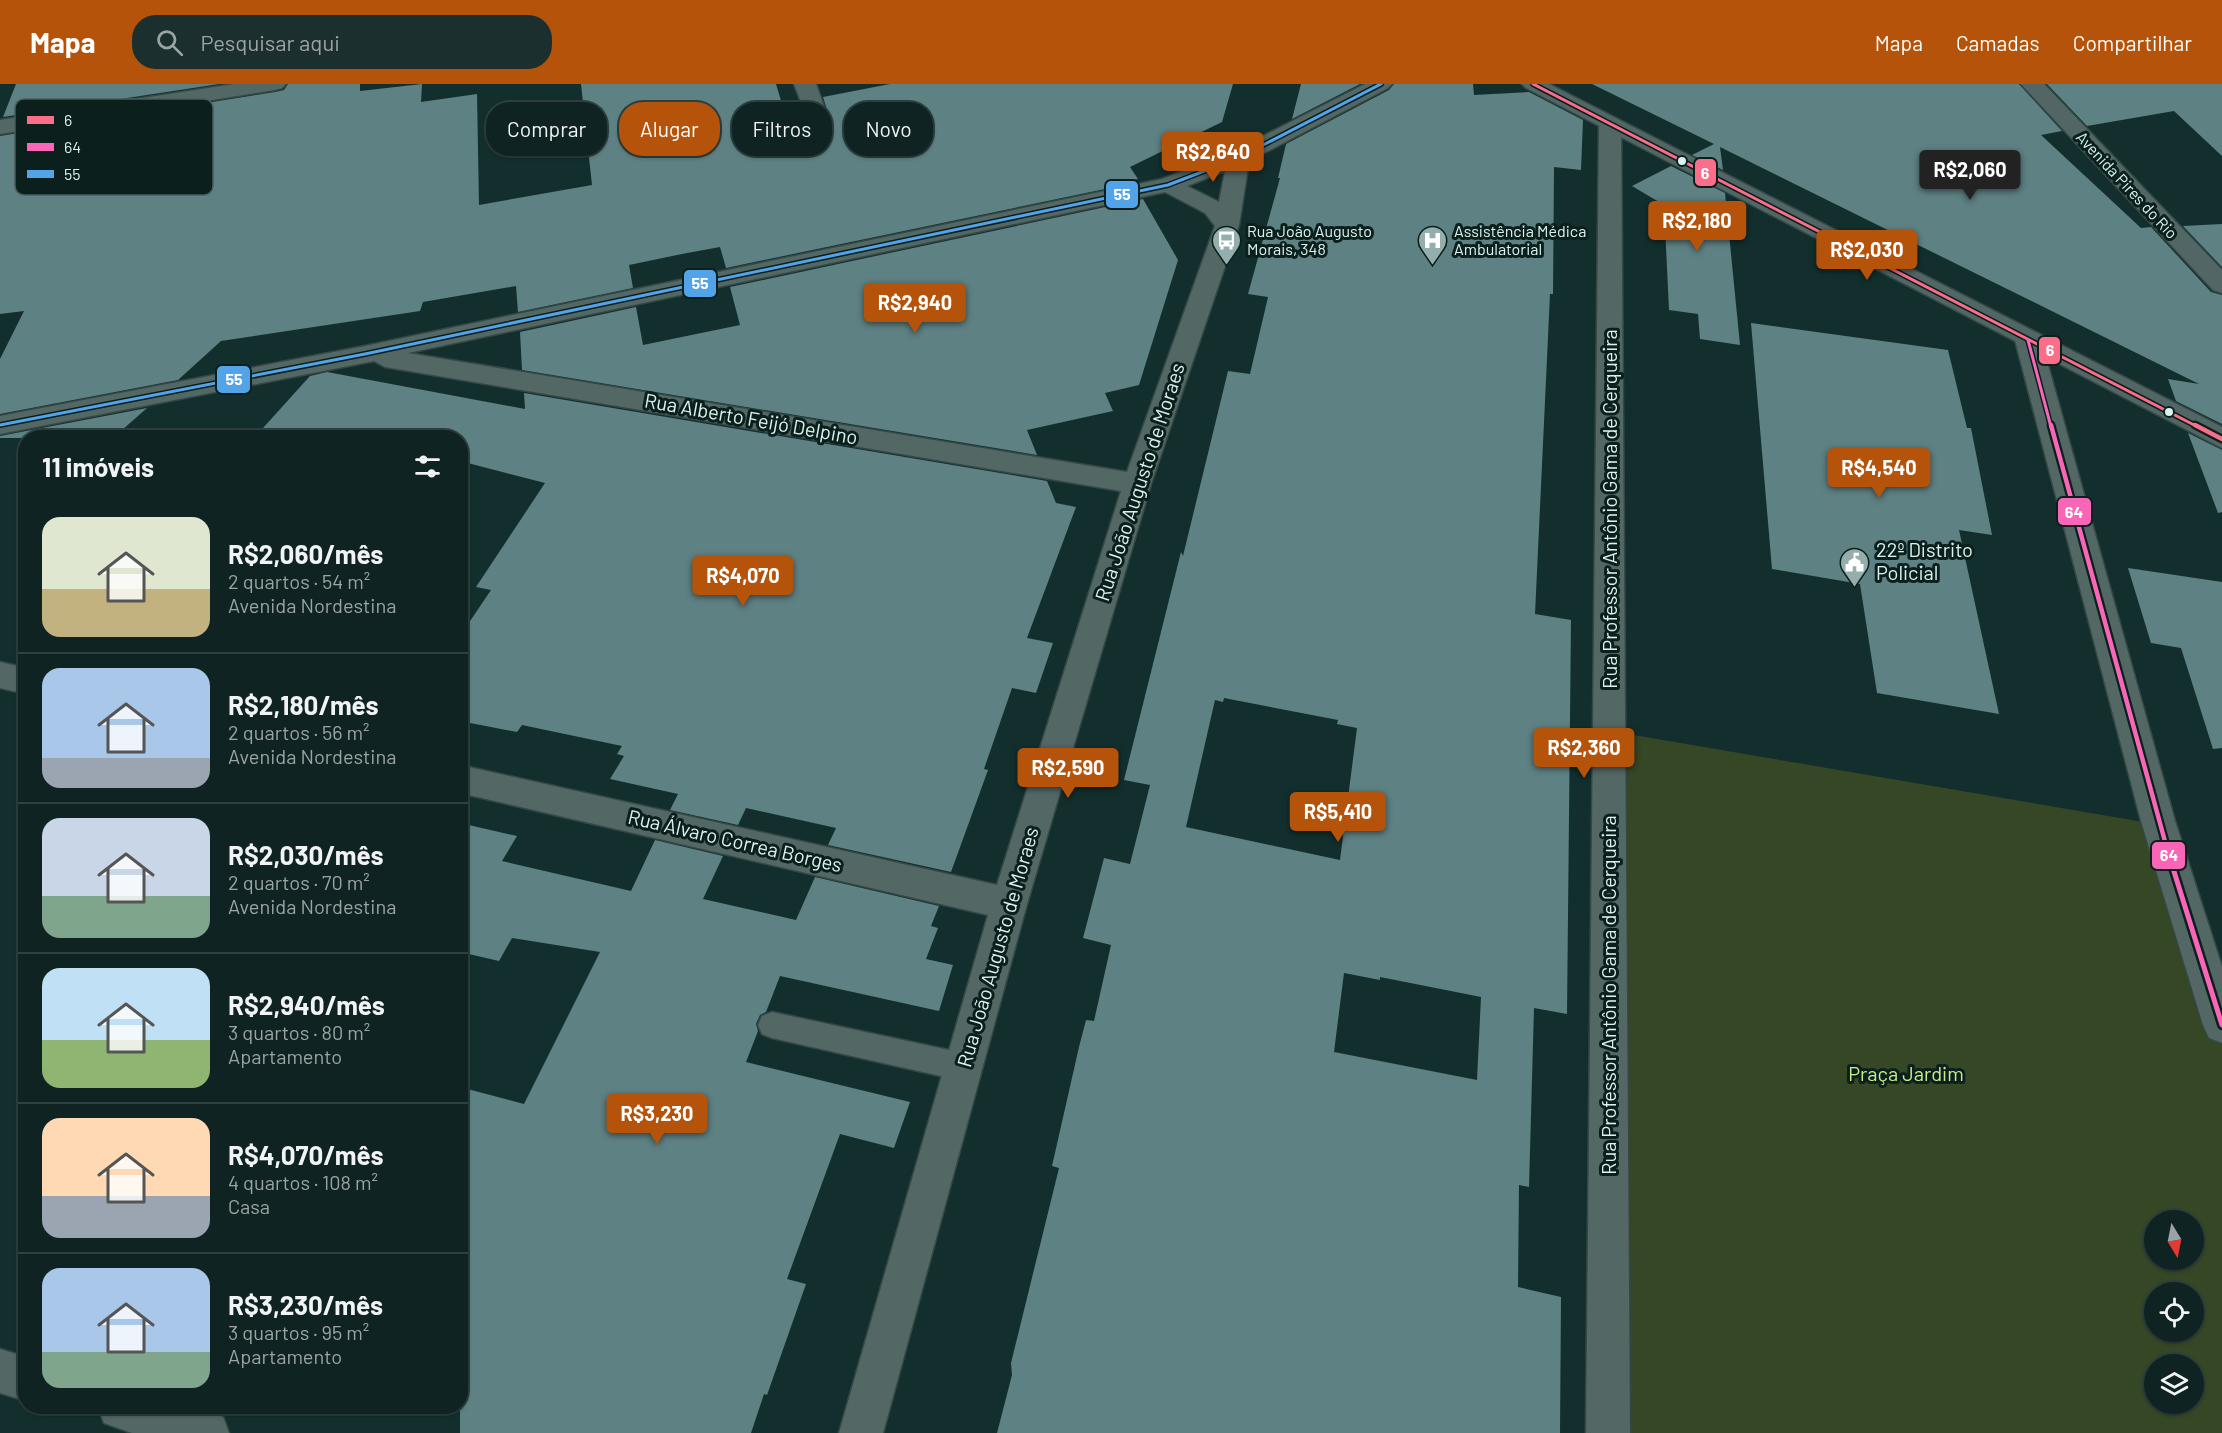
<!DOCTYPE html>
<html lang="pt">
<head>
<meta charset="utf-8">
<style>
	:root { --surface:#0e2322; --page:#1c2f2f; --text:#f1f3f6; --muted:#9ba4a5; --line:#2e4040; --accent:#b45309 }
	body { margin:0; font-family:Barlow,sans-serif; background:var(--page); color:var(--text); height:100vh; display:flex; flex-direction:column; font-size:22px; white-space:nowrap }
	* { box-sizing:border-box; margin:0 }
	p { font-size:20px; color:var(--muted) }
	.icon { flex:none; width:33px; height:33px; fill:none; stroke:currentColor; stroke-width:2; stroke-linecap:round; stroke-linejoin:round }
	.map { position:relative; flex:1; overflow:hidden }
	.side { position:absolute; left:18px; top:346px; width:450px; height:984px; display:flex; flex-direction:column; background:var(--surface); border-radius:24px; box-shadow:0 2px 4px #0004,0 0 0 2px var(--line) }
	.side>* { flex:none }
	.guide { position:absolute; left:486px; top:18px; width:570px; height:54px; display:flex; gap:12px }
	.needle { width:39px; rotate:170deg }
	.tools { position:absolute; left:2144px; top:1126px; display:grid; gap:12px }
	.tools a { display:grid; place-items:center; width:60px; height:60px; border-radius:50%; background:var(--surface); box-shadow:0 2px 4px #0004,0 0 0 2px var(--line); font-size:30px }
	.price { position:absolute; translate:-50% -51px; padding:0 14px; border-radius:6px; background:var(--accent); color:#fff; font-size:20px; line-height:39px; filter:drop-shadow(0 2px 3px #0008) }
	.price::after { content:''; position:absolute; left:50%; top:36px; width:18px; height:14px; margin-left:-9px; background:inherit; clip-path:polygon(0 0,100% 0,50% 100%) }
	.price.on { background:#222; color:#fff }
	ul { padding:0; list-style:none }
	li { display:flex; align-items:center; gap:18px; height:150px; padding:0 24px }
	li+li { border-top:2px solid var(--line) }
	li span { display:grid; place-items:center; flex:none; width:168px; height:120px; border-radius:18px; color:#555 }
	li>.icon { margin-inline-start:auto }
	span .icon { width:72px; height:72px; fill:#fffc; stroke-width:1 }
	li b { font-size:26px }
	h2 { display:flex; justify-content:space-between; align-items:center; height:72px; padding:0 24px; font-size:26px }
	.chip { padding:0 21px; border-radius:24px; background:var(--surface); box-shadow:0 2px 4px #0004,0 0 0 2px var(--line); font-size:21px; line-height:54px }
	.chip.on { background:var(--accent); color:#fff }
	header { display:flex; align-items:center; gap:36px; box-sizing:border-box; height:84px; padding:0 30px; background:var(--accent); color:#fff }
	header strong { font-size:28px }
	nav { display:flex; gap:33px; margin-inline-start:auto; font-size:21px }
	.search { width:420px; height:54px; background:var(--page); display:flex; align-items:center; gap:15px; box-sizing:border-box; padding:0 21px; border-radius:24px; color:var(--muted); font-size:22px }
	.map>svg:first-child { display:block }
	.green { fill:#364725; fill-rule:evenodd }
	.building { fill:#5e8183; fill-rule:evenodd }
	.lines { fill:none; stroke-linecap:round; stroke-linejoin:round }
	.service-casing { stroke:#344846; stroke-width:3 }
	.minor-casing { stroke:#344846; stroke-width:3 }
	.secondary-casing { stroke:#344846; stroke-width:3 }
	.service { fill:#536765; fill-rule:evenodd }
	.minor { fill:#536765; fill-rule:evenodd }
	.secondary { fill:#526665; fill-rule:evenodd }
	.bus-1-far1-casing { stroke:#0b1f1d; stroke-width:6 }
	.bus-1-casing { stroke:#0b1f1d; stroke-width:9 }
	.bus-2-far2-casing { stroke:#0b1f1d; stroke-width:6 }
	.bus-2-far1-casing { stroke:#0b1f1d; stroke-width:9 }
	.bus-2-casing { stroke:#0b1f1d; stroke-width:10 }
	.bus-3-casing { stroke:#0b1f1d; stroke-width:6 }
	.bus-1-far1 { stroke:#fb6d88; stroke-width:3 }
	.bus-1 { stroke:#fb6d88; stroke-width:4.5 }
	.bus-2-far2 { stroke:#fa66b7; stroke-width:3 }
	.bus-2-far1 { stroke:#fa66b7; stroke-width:4.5 }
	.bus-2 { stroke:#fa66b7; stroke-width:5 }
	.bus-3 { stroke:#53a3e8; stroke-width:3 }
	.bus-dot { fill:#daf3ef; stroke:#0b1f1d; stroke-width:2 }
	.labels { text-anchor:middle; stroke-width:6; stroke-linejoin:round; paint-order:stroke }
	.far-street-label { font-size:16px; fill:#daf3ef; stroke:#0b1f1d }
	.far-poi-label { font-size:16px; fill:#daf3ef; stroke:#0b1f1d; text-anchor:start }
	.street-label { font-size:20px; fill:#daf3ef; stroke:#0b1f1d }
	.poi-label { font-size:20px; fill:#daf3ef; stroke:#0b1f1d; text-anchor:start }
	.park-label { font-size:20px; fill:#c7ef89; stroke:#0b1f1d }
	.key { fill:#0b1f1d; stroke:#495f5c; stroke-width:1.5 }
	.key-label { font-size:16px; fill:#daf3ef }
	.line-badge { stroke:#0b1f1d; stroke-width:2 }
	.badge-label { font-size:16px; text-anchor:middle; font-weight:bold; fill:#fff }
</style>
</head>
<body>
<header>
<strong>Mapa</strong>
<div class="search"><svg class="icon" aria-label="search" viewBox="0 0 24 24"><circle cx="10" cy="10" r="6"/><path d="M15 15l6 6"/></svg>Pesquisar aqui</div>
<nav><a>Mapa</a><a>Camadas</a><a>Compartilhar</a></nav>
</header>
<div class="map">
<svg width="2222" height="1349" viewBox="0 0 2222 1349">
	<rect width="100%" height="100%" fill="#122f2e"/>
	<!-- green -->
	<path class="green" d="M1616,648l539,92 67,213v396h-601zM2154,1137h39v39h-39zM2154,1209h39v39h-39zM2154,1281h39v39h-39z"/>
	<!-- building -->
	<g class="building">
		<path d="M16,0h203l-216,33z"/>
		<path d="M288,0h72v7l62,-7 -1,18 56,-8 2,111 113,-20 -11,-101h195l6,20 16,-3 11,24h16l5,-6 -7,-22 67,-13h343l-11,38 -92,45 8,12 -5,1 1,3 -408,85 -6,-21 -38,7 -53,11 4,23 -115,24 -2,-26 -93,16 -3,9 -199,30 -43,39 -178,34v-55l24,-48 -24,3v-178l275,-44 9,-2z"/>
		<path d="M1301,0h59l-68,35z"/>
		<path d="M1394,0h79l1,11 55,-3 54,28 -2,50 -27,-3 -1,127h-3l-15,320 36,6 -4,394 -33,-6 -5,179 -10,-2 -1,102 43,10 -1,136h-563l15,-58 -1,-12 48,-195 -7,-2 27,-119 7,-27 8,1 17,-76 -28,-7 21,-80 26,6 20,-79 -26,-5 57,-228 2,4 45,-185 22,3 18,-77 -20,-3 32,-116h-2l8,-34 103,-54zM1224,614l114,22 -1,4 20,4 -17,132 -154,-33 29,-127 8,2zM1344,889l36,7v-3l101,20 -4,83 -143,-28z"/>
		<path d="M1592,0h427l43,47 -21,4 100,93 10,-1 60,65 11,3v129l-46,-23 -8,-22 31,5 -479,-237 3,23 -31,-15 22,-11z"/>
		<path d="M2047,0h175v72l-48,-45 -87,15z"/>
		<path d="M1671,82l54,27 15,152 -40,-6 -2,-25 -29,-4 -5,-105 -32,-19z"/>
		<path d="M1143,115l35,61 -39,125 -34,8 8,18 -86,19 10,25 -515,-85 -2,-38 116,-25 7,38 97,-20 -10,-38z"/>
		<path d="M2222,140v43l-39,-41z"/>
		<path d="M1751,239l197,27 19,78h4l21,107 -33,-5 40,184 -122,-21 -17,-109 -88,-15z"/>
		<path d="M327,288l198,37 -1,-16 523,88 9,22 20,4 -49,131 26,5 -17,50 -24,-5 -28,81 4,1 -37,102 -123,-27 8,-17 -90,-20 -8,17 -68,-15 8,-16 -68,-15 14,-23 -7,-2 5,-8 -100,-21 -5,7 -57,-11v-85l31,-46 -15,-3 69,-104 -85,-22v-23h-206l56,-62z"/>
		<path d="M147,324l-34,30h-113v-2z"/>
		<path d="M2188,349l34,17v62l-4,1z"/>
		<path d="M2128,484l94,14v166l-9,1 -32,-101 -30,-5z"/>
		<path d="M460,739l57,13 -15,25 129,30 24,-51 68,16 -20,43 93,21 19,-43 124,29 -8,20 7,2 -12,31 27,6 -14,46 -159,-35 -14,36 -6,3 -4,9 2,7 -12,31 164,40 -16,46 -54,-14 -53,145 19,5 -39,111 -3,-1 -13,39h-291v-346l64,17 76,-152 -88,-14 -13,23 -39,-9z"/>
	</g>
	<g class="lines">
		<defs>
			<path id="service" d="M772,928l191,41 10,4 4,10 -4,10 -10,4 -191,-43 -10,-4 -4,-9 4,-9z"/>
			<g id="minor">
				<path d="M234,0h52l-4,4 -7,2 -275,44v-14z"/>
				<path d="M794,0h22l12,34 -3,5h-16z"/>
				<path d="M1365,0h27l-4,4 -139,73 -10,64 -88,259 -124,420 -144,529h-44l149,-518 -528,-122v-28l537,120 124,-394 -736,-124 -11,-6 -374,73v-18l365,-70 797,-167 68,-26zM1225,87l-6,31 -32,-16zM1165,108l40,21 10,13 -88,246 -719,-119z"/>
				<path d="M1610,34l8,2 3,5 9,1308h-44l13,-1308 3,-5z"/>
				<path d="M2028,248l9,2 4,6 134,481 47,146v76l-13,-5 -6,-13 -62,-204 -126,-481 4,-6z"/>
				<path d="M0,578l26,6v26l-26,-6z"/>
				<path d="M0,1265l26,8v44l-26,-8z"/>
				<path d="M98,1323h97l28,10 6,16h-97l-28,-10z"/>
			</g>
			<g id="secondary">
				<path d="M1522,0h27l673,343v21l-696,-360z"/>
				<path d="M2021,0h23l178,186v23l-9,-3z"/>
			</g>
		</defs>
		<!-- service casing -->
		<use href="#service" class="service-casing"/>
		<!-- minor casing -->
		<use href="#minor" class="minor-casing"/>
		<!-- secondary casing -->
		<use href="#secondary" class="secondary-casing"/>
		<!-- service -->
		<use href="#service" class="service"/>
		<!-- minor -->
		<use href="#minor" class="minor"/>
		<!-- secondary -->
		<use href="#secondary" class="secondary"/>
		<defs>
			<path id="bus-1-far1" d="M1533,0l665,343"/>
			<path id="bus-1" d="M2195,341l27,14"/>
			<path id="bus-2-far2" d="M2028,256l23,87"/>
			<path id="bus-2-far1" d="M2051,341l121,442"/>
			<path id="bus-2" d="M2172,781l50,160"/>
			<path id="bus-3" d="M0,341l365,-71 803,-169 70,-27 143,-74"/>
		</defs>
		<!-- bus-1-far1 casing -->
		<use href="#bus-1-far1" class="bus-1-far1-casing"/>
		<!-- bus-1 casing -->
		<use href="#bus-1" class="bus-1-casing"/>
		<!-- bus-2-far2 casing -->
		<use href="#bus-2-far2" class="bus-2-far2-casing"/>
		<!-- bus-2-far1 casing -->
		<use href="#bus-2-far1" class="bus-2-far1-casing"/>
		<!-- bus-2 casing -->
		<use href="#bus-2" class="bus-2-casing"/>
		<!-- bus-3 casing -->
		<use href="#bus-3" class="bus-3-casing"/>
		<!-- bus-1-far1 -->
		<use href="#bus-1-far1" class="bus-1-far1"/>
		<!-- bus-1 -->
		<use href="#bus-1" class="bus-1"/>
		<!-- bus-2-far2 -->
		<use href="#bus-2-far2" class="bus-2-far2"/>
		<!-- bus-2-far1 -->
		<use href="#bus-2-far1" class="bus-2-far1"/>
		<!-- bus-2 -->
		<use href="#bus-2" class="bus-2"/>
		<!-- bus-3 -->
		<use href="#bus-3" class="bus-3"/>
	</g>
	<!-- icons -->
	<defs>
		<symbol id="bus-pin" viewBox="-11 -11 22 30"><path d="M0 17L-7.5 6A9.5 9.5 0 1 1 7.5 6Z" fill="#94aeab" stroke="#0b1f1d"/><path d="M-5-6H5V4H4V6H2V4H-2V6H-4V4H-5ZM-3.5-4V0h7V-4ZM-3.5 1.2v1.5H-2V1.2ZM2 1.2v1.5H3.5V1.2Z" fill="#fff"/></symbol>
		<symbol id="hospital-pin" viewBox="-11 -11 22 30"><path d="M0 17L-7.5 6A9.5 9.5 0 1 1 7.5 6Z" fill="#94aeab" stroke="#0b1f1d"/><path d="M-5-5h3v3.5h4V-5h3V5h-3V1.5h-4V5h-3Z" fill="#fff"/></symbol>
		<symbol id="civic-pin" viewBox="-11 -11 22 30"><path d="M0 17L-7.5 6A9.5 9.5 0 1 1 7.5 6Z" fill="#94aeab" stroke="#0b1f1d"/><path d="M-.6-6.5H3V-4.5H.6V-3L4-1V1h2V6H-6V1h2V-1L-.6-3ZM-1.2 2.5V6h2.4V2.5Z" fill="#fff"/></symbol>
	</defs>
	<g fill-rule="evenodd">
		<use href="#bus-pin" x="1210" y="140" width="33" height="45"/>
		<use href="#hospital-pin" x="1416" y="140" width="33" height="45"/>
		<use href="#civic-pin" x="1838" y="462" width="33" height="45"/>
	</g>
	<!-- markers -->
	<g class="bus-dot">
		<circle cx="1682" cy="77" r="5"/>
		<circle cx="2169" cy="328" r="5"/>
	</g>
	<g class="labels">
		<!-- far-street labels -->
		<g class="far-street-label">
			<text transform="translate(2127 101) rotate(47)" y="6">Avenida Pires do Rio</text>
		</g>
		<!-- far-poi labels -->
		<g class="far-poi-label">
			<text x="1247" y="153">Rua João Augusto<tspan x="1247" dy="18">Morais, 348</tspan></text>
			<text x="1454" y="153">Assistência Médica<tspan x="1454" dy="18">Ambulatorial</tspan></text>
		</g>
		<!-- street labels -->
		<g class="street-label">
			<text transform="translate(751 335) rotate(10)" y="7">Rua Alberto Feijó Delpino</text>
			<text transform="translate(1140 398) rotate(-72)" y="7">Rua João Augusto de Moraes</text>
			<text transform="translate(1610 425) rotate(-90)" y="7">Rua Professor Antônio Gama de Cerqueira</text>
			<text transform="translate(735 757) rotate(13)" y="7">Rua Álvaro Correa Borges</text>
			<text transform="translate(998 863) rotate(-74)" y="7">Rua João Augusto de Moraes</text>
			<text transform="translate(1609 911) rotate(-90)" y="7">Rua Professor Antônio Gama de Cerqueira</text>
		</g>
		<!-- poi labels -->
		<g class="poi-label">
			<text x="1876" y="473">22º Distrito<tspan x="1876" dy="23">Policial</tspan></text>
		</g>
		<!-- park labels -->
		<g class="park-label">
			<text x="1906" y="997">Praça Jardim</text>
		</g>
	</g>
	<!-- legend -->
	<rect x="15" y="15" width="198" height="96" rx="9" class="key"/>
	<rect x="27" y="32" width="27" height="8" fill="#fb6d88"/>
	<rect x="27" y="59" width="27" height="8" fill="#fa66b7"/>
	<rect x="27" y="86" width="27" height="8" fill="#53a3e8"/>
	<g class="key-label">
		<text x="64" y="42">6</text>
		<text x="64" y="69">64</text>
		<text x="64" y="96">55</text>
	</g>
	<g class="line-badge">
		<rect x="1694" y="74" width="23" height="29" rx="6" fill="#fb6d88"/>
		<rect x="1105" y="96" width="34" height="29" rx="6" fill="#53a3e8"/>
		<rect x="683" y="185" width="34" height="29" rx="6" fill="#53a3e8"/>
		<rect x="2038" y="252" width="23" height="29" rx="6" fill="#fb6d88"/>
		<rect x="216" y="281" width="35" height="29" rx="6" fill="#53a3e8"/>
		<rect x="2057" y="413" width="35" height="29" rx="6" fill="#fa66b7"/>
		<rect x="2151" y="757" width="35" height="29" rx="6" fill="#fa66b7"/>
	</g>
	<g class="badge-label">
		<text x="1705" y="95">6</text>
		<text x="1122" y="116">55</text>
		<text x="700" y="205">55</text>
		<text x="2050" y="272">6</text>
		<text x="234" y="301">55</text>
		<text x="2074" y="434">64</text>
		<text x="2169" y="777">64</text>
	</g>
</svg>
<div class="tools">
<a><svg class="needle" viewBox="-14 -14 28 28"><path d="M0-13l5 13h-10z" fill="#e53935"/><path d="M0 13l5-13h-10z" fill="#9ba4a5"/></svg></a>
<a><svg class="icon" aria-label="locate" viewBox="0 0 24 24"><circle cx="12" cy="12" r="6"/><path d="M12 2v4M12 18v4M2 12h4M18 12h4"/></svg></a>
<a><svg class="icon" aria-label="layers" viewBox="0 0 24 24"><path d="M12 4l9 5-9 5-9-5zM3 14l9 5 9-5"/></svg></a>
</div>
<b class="price" style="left:1213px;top:99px">R$2,640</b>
<b class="price on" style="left:1970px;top:117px">R$2,060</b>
<b class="price" style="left:1697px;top:168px">R$2,180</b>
<b class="price" style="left:1867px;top:197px">R$2,030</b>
<b class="price" style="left:915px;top:250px">R$2,940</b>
<b class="price" style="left:1879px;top:415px">R$4,540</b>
<b class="price" style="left:743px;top:523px">R$4,070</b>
<b class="price" style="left:1584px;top:695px">R$2,360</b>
<b class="price" style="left:1068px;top:715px">R$2,590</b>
<b class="price" style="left:1338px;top:759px">R$5,410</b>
<b class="price" style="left:657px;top:1061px">R$3,230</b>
<div class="guide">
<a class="chip">Comprar</a>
<a class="chip on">Alugar</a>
<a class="chip">Filtros</a>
<a class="chip">Novo</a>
</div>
<section class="side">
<h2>11 imóveis<svg class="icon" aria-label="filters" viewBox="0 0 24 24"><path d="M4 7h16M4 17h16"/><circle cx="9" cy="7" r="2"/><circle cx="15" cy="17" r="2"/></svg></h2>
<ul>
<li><span style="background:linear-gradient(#dfe7d0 60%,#c2b280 0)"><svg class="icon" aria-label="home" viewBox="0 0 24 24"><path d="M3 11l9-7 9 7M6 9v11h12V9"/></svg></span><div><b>R$2,060/mês</b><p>2 quartos · 54 m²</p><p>Avenida Nordestina</p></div></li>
<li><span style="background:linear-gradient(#a9c7e8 75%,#9aa5b1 0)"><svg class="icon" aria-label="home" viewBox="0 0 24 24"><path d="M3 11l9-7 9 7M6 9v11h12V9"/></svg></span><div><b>R$2,180/mês</b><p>2 quartos · 56 m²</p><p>Avenida Nordestina</p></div></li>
<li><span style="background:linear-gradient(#c9d6e8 65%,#7fa58c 0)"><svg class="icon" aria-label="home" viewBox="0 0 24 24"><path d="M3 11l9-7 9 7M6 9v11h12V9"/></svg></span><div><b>R$2,030/mês</b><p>2 quartos · 70 m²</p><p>Avenida Nordestina</p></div></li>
<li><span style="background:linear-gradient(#bfe0f5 60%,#8fb573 0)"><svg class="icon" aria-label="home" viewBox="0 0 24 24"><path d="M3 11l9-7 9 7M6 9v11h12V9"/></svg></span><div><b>R$2,940/mês</b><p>3 quartos · 80 m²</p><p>Apartamento</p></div></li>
<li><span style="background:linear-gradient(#ffd9b3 65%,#9aa5b1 0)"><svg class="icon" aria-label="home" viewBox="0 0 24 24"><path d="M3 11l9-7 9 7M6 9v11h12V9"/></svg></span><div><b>R$4,070/mês</b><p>4 quartos · 108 m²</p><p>Casa</p></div></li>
<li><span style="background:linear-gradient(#a9c7e8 70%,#7fa58c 0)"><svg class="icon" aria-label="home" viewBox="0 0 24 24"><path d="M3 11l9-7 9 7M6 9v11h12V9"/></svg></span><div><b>R$3,230/mês</b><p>3 quartos · 95 m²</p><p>Apartamento</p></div></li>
</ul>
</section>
</div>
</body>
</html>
